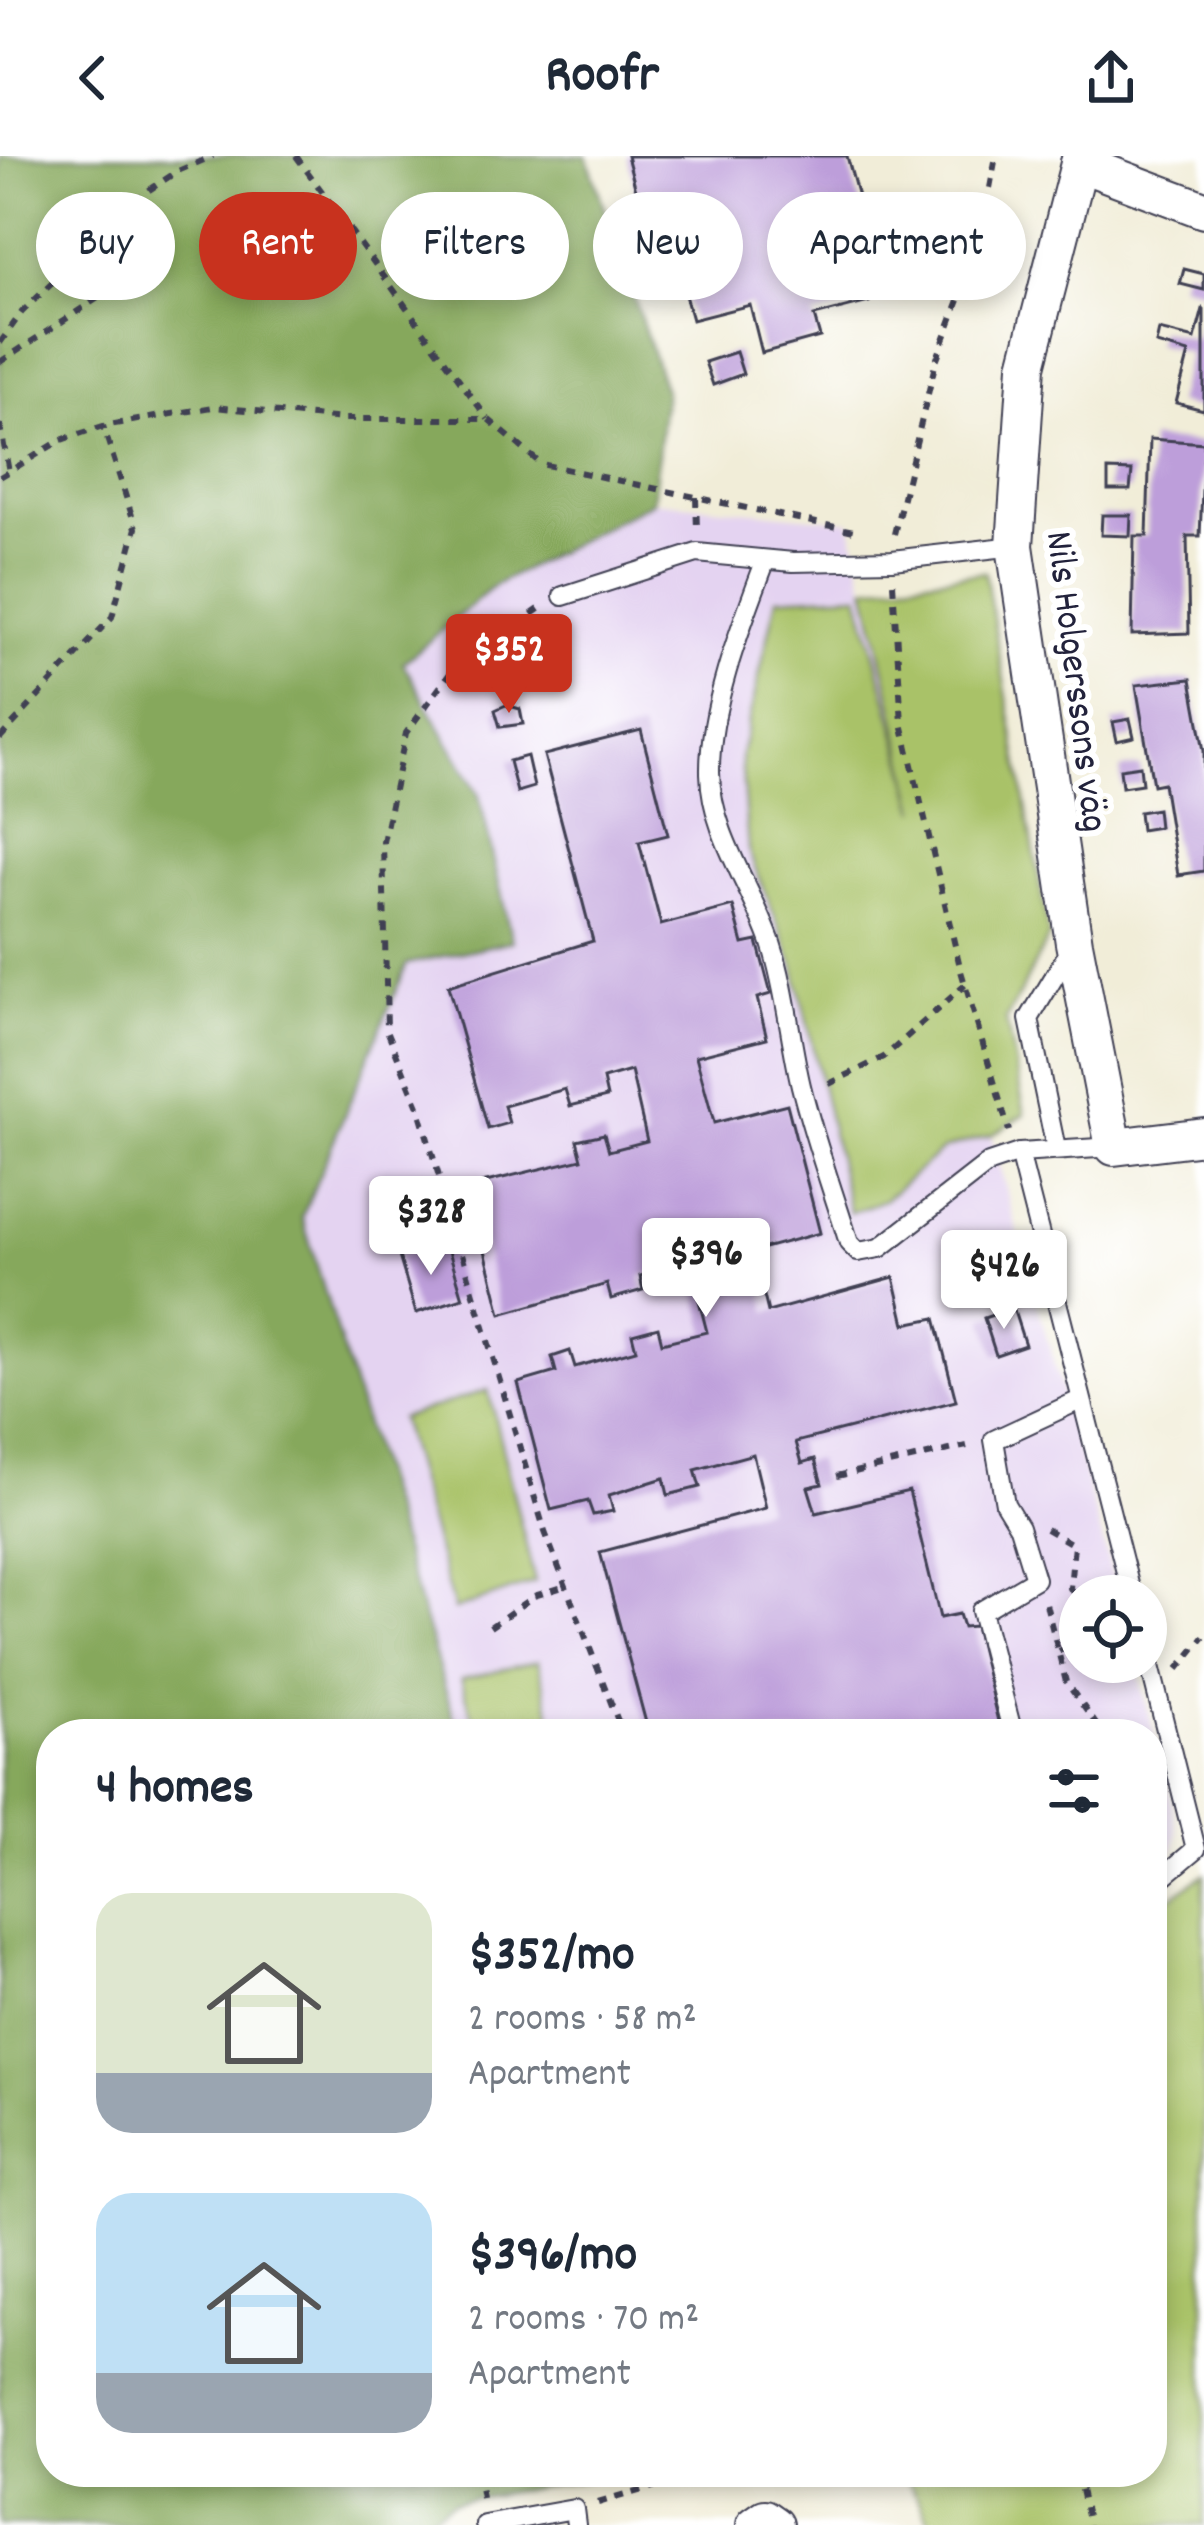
<!DOCTYPE html>
<html lang="en">
<head>
<meta charset="utf-8">
<style>
	:root { --surface:#fff; --page:#f2f2f3; --text:#1f2937; --muted:#747a83; --accent:#c8321e }
	body { margin:0; font-family:Dekko,sans-serif; background:var(--page); color:var(--text); height:100vh; display:flex; flex-direction:column; font-size:45px; white-space:nowrap }
	* { box-sizing:border-box; margin:0 }
	p { font-size:39px; color:var(--muted) }
	.icon { flex:none; width:66px; height:66px; fill:none; stroke:currentColor; stroke-width:2; stroke-linecap:round; stroke-linejoin:round }
	.map { position:relative; flex:1; overflow:hidden }
	.panel { position:absolute; left:36px; top:1563px; width:1131px; height:768px; display:flex; flex-direction:column; background:var(--surface); border-radius:48px; box-shadow:0 6px 18px #0003 }
	.panel>* { flex:none }
	.top-card { position:absolute; left:36px; top:36px; width:1134px; height:108px; display:flex; gap:24px }
	.controls { position:absolute; left:1059px; top:1419px; display:grid; gap:24px }
	.controls a { display:grid; place-items:center; width:108px; height:108px; border-radius:50%; background:var(--surface); box-shadow:0 6px 18px #0003; font-size:60px }
	.price { position:absolute; translate:-50% -102px; padding:0 27px; border-radius:12px; background:#fff; color:#222; font-size:39px; line-height:78px; filter:drop-shadow(0 3px 6px #0008) }
	.price::after { content:''; position:absolute; left:50%; top:72px; width:36px; height:27px; margin-left:-18px; background:inherit; clip-path:polygon(0 0,100% 0,50% 100%) }
	.price.selected { background:var(--accent); color:#fff }
	ul { padding:0; list-style:none }
	li { display:flex; align-items:center; gap:36px; height:300px; padding:0 60px }
	li span { display:grid; place-items:center; flex:none; width:336px; height:240px; border-radius:36px; color:#555 }
	li>.icon { margin-inline-start:auto }
	span .icon { width:144px; height:144px; fill:#fffc; stroke-width:1 }
	li b { font-size:51px }
	h2 { display:flex; justify-content:space-between; align-items:center; height:144px; padding:0 60px; font-size:51px }
	.chip { padding:0 42px; border-radius:54px; background:var(--surface); box-shadow:0 6px 18px #0003; font-size:42px; line-height:108px }
	.chip.selected { background:var(--accent); color:#fff }
	header { display:flex; justify-content:space-between; align-items:center; height:156px; padding:0 60px; background:var(--surface); font-size:54px; font-weight:700 }
	.map>svg:first-child { display:block }
	.built { fill:#e4d3f1 }
	.green { fill:#a9c268; stroke:#667252; stroke-width:3 }
	.forest { fill:#86a85c; stroke:#54654c; stroke-width:3 }
	.building { fill:#bd9eda }
	.lines { fill:none; stroke-linecap:round; stroke-linejoin:round }
	.lane-casing { stroke:#414053; stroke-width:22 }
	.street-casing { stroke:#414053; stroke-width:40 }
	.path { stroke:#414053; stroke-width:6; stroke-dasharray:9 9; stroke-linecap:butt }
	.lane { stroke:#fff; stroke-width:18 }
	.street { stroke:#fff; stroke-width:36 }
	.labels { text-anchor:middle; stroke-width:12; stroke-linejoin:round; paint-order:stroke }
	.street-label { font-size:39px; fill:#22223b; stroke:#fff }
</style>
</head>
<body>
<header><svg class="icon" aria-label="back" viewBox="0 0 24 24"><path d="M15 5l-7 7 7 7"/></svg>Roofr<svg class="icon" aria-label="share" viewBox="0 0 24 24"><path d="M12 15V3M7 8l5-5 5 5M5 13v7h14v-7"/></svg></header>
<div class="map">
<svg width="1204" height="2369" viewBox="0 0 1204 2369">
	<rect width="100%" height="100%" fill="#fff"/>
	<filter id="ink" filterUnits="userSpaceOnUse"><feTurbulence type="fractalNoise" baseFrequency=".00833" numOctaves="2"/><feDisplacementMap in="SourceGraphic" scale="24" xChannelSelector="R" yChannelSelector="G"/><feConvolveMatrix kernelMatrix="1 2 1 2 8 2 1 2 1" color-interpolation-filters="sRGB"/></filter>
	<filter id="wash" filterUnits="userSpaceOnUse"><feTurbulence type="fractalNoise" baseFrequency=".004" numOctaves="4" result="noise"/><feDisplacementMap in="SourceGraphic" scale="48" xChannelSelector="R" yChannelSelector="G"/><feGaussianBlur stdDeviation="2.7" result="paint"/><feColorMatrix in="noise" values="0 0 0 0 0 0 0 0 0 0 0 0 0 0 0 0 0 1.4 0 .05"/><feComposite in="paint" operator="in"/></filter>
	<g filter="url(#wash)">
		<rect width="100%" height="100%" fill="#f1edd8"/>
		<!-- built -->
		<path class="built" d="M653,345l197,20 141,614 127,461h-38v66h55l34,125 8,46 -3,18 -22,14v-131h-693l-157,-517 105,-254 105,-23 -33,-145 -77,-132 93,-78z"/>
		<!-- green -->
		<g class="green">
			<path d="M985,416l64,364 -43,84 19,94 -34,21 -48,14 -59,51 -34,13 -56,-248 -46,-115 -7,-95 36,-157 82,-4 58,217 -51,-224z"/>
			<path d="M488,1234l47,192 -81,28 -54,-192z"/>
			<path d="M538,1505l18,73h-78l-17,-55z"/>
			<path d="M1204,1718v651h-272l-29,-53h249v-561z"/>
		</g>
		<!-- forest -->
		<path class="forest" d="M0,0h587l78,235 -12,110 -158,84 -92,78 76,132 33,146 -105,23 -105,253 157,517h-408v738h574l-173,30 -34,23h-418z"/>
		<g id="blocks">
			<!-- building -->
			<g class="building">
				<path d="M627,0h220l24,89 -16,4 14,53 -55,14 6,21 -58,16 -12,-48 -58,15 -21,-75 -19,5z"/>
				<path d="M1184,113l20,5v16l-24,-6z"/>
				<path d="M1203,153l1,1v100l-28,-7 13,-50 -33,-9 3,-14 36,9z"/>
				<path d="M736,196l7,22 -30,11 -8,-23z"/>
				<path d="M1150,283l54,4 -4,93h-13l2,97 -57,2 2,-99h13z"/>
				<path d="M1108,314l24,1 -2,19h-22z"/>
				<path d="M1102,359h29l-1,21 -29,-1z"/>
				<path d="M1191,523l13,72v120l-26,4 -15,-92 -10,2 -17,-100z"/>
				<path d="M506,549l14,4 3,15 -23,3 -5,-17z"/>
				<path d="M1130,563l4,18 -17,4 -4,-19z"/>
				<path d="M641,574l27,105 -29,7 22,83 72,-19 10,38 14,-3 14,53 -14,4 10,40 -71,18 18,67 73,-19 33,129 -67,18 15,61 126,-35 11,47 30,-6 21,83 -160,41 6,21 13,-4 7,25 -14,3 8,26 93,-22 31,127 19,-4 4,13 12,-1 26,108h-352l-49,-182 166,-44 -13,-54 -58,16 5,17 -32,8 -4,-17 -55,17 4,16 -20,4 -5,-14 -37,9 -33,-127 38,-11 -4,-15 18,-6 5,16 61,-17 -4,-16 26,-7 4,16 45,-11 -18,-70 -49,14 3,14 -32,9 -4,-15 -106,30 -32,-128 113,-27 -5,-19 27,-6 5,17 38,-10 -16,-70 -28,8 4,18 -37,9 -5,-17 -61,17 5,17 -21,6 -40,-143 145,-45 -49,-186z"/>
				<path d="M527,600l7,31 -17,5 -8,-31z"/>
				<path d="M1140,610l2,18 -20,3 -2,-18z"/>
				<path d="M1157,653l2,18 -18,3 -2,-18z"/>
				<path d="M447,1088l16,54 -47,15 -17,-57z"/>
				<path d="M1013,1152l12,37 -29,10 -12,-37z"/>
			</g>
		</g>
	</g>
	<g filter="url(#ink)">
		<use href="#blocks" fill-opacity="0" stroke="#414053" stroke-width="3"/>
		<g class="lines">
			<defs>
				<g id="lane">
					<path d="M765,406c-23,61 -56,144 -55,211 1,61 42,114 61,170 15,46 19,97 30,143 13,53 32,105 48,157l9,9 22,-4 109,-85 30,-10 95,-6"/>
					<path d="M563,440l134,-43 96,9 99,-2 123,-14"/>
					<path d="M1056,993l-27,-130 43,-72"/>
					<path d="M1019,997l113,443"/>
					<path d="M1146,1494l50,199 -44,37"/>
					<path d="M1013,1578l-32,-123 54,-32 -16,-52 -14,-23 -11,-64 86,-40"/>
					<path d="M485,2369l89,-16 2,16"/>
				</g>
				<g id="street">
					<path d="M1081,0l-54,210 -12,180 59,397 40,204 90,-11"/>
					<path d="M1079,7l125,47"/>
					<path d="M755,2369l10,-7 10,7"/>
				</g>
			</defs>
			<!-- lane casing -->
			<use href="#lane" class="lane-casing"/>
			<!-- street casing -->
			<use href="#street" class="street-casing"/>
			<!-- path -->
			<g class="path">
				<path d="M296,0l192,263"/>
				<path d="M0,187l22,-31 69,-66 17,-29 70,-46 35,-15"/>
				<path d="M0,206l98,-64 31,-43v-52"/>
				<path d="M0,268l9,48"/>
				<path d="M0,321l61,-37 42,-14 110,-19 132,12h143l53,45 313,67"/>
				<path d="M696,341l1,33"/>
				<path d="M894,378l42,-173 43,-114 17,-91"/>
				<path d="M893,427l9,140 59,248 48,160"/>
				<path d="M539,453l-85,59 -48,65 -23,109 4,188 31,76 127,426 78,202"/>
				<path d="M0,582l112,-121 24,-89 -33,-102"/>
				<path d="M829,928l55,-27 81,-72"/>
				<path d="M837,1320l130,-30"/>
				<path d="M1046,1373l28,16 -4,43 10,17"/>
				<path d="M1046,1448l20,78 37,52"/>
				<path d="M490,1471l44,-31 32,-10"/>
				<path d="M1059,1495l11,-5 10,-16"/>
				<path d="M1178,1513l26,-32"/>
				<path d="M477,2316l5,26"/>
				<path d="M1077,2316l12,53"/>
				<path d="M598,2347l106,-31"/>
			</g>
			<!-- lane -->
			<use href="#lane" class="lane"/>
			<!-- street -->
			<use href="#street" class="street"/>
		</g>
	</g>
	<g class="labels">
		<!-- street labels -->
		<g class="street-label">
			<text transform="translate(1080 525) rotate(83)" y="14">Nils Holgerssons väg</text>
		</g>
	</g>
</svg>
<div class="controls">
<a><svg class="icon" aria-label="locate" viewBox="0 0 24 24"><circle cx="12" cy="12" r="6"/><path d="M12 2v4M12 18v4M2 12h4M18 12h4"/></svg></a>
</div>
<b class="price selected" style="left:509px;top:560px">$352</b>
<b class="price" style="left:431px;top:1122px">$328</b>
<b class="price" style="left:706px;top:1164px">$396</b>
<b class="price" style="left:1004px;top:1176px">$426</b>
<div class="top-card">
<a class="chip">Buy</a>
<a class="chip selected">Rent</a>
<a class="chip">Filters</a>
<a class="chip">New</a>
<a class="chip">Apartment</a>
</div>
<section class="panel">
<h2>4 homes<svg class="icon" aria-label="filters" viewBox="0 0 24 24"><path d="M4 7h16M4 17h16"/><circle cx="9" cy="7" r="2"/><circle cx="15" cy="17" r="2"/></svg></h2>
<ul>
<li><span style="background:linear-gradient(#dfe7d0 75%,#9aa5b1 0)"><svg class="icon" aria-label="home" viewBox="0 0 24 24"><path d="M3 11l9-7 9 7M6 9v11h12V9"/></svg></span><div><b>$352/mo</b><p>2 rooms · 58 m²</p><p>Apartment</p></div></li>
<li><span style="background:linear-gradient(#bfe0f5 75%,#9aa5b1 0)"><svg class="icon" aria-label="home" viewBox="0 0 24 24"><path d="M3 11l9-7 9 7M6 9v11h12V9"/></svg></span><div><b>$396/mo</b><p>2 rooms · 70 m²</p><p>Apartment</p></div></li>
</ul>
</section>
</div>
</body>
</html>
